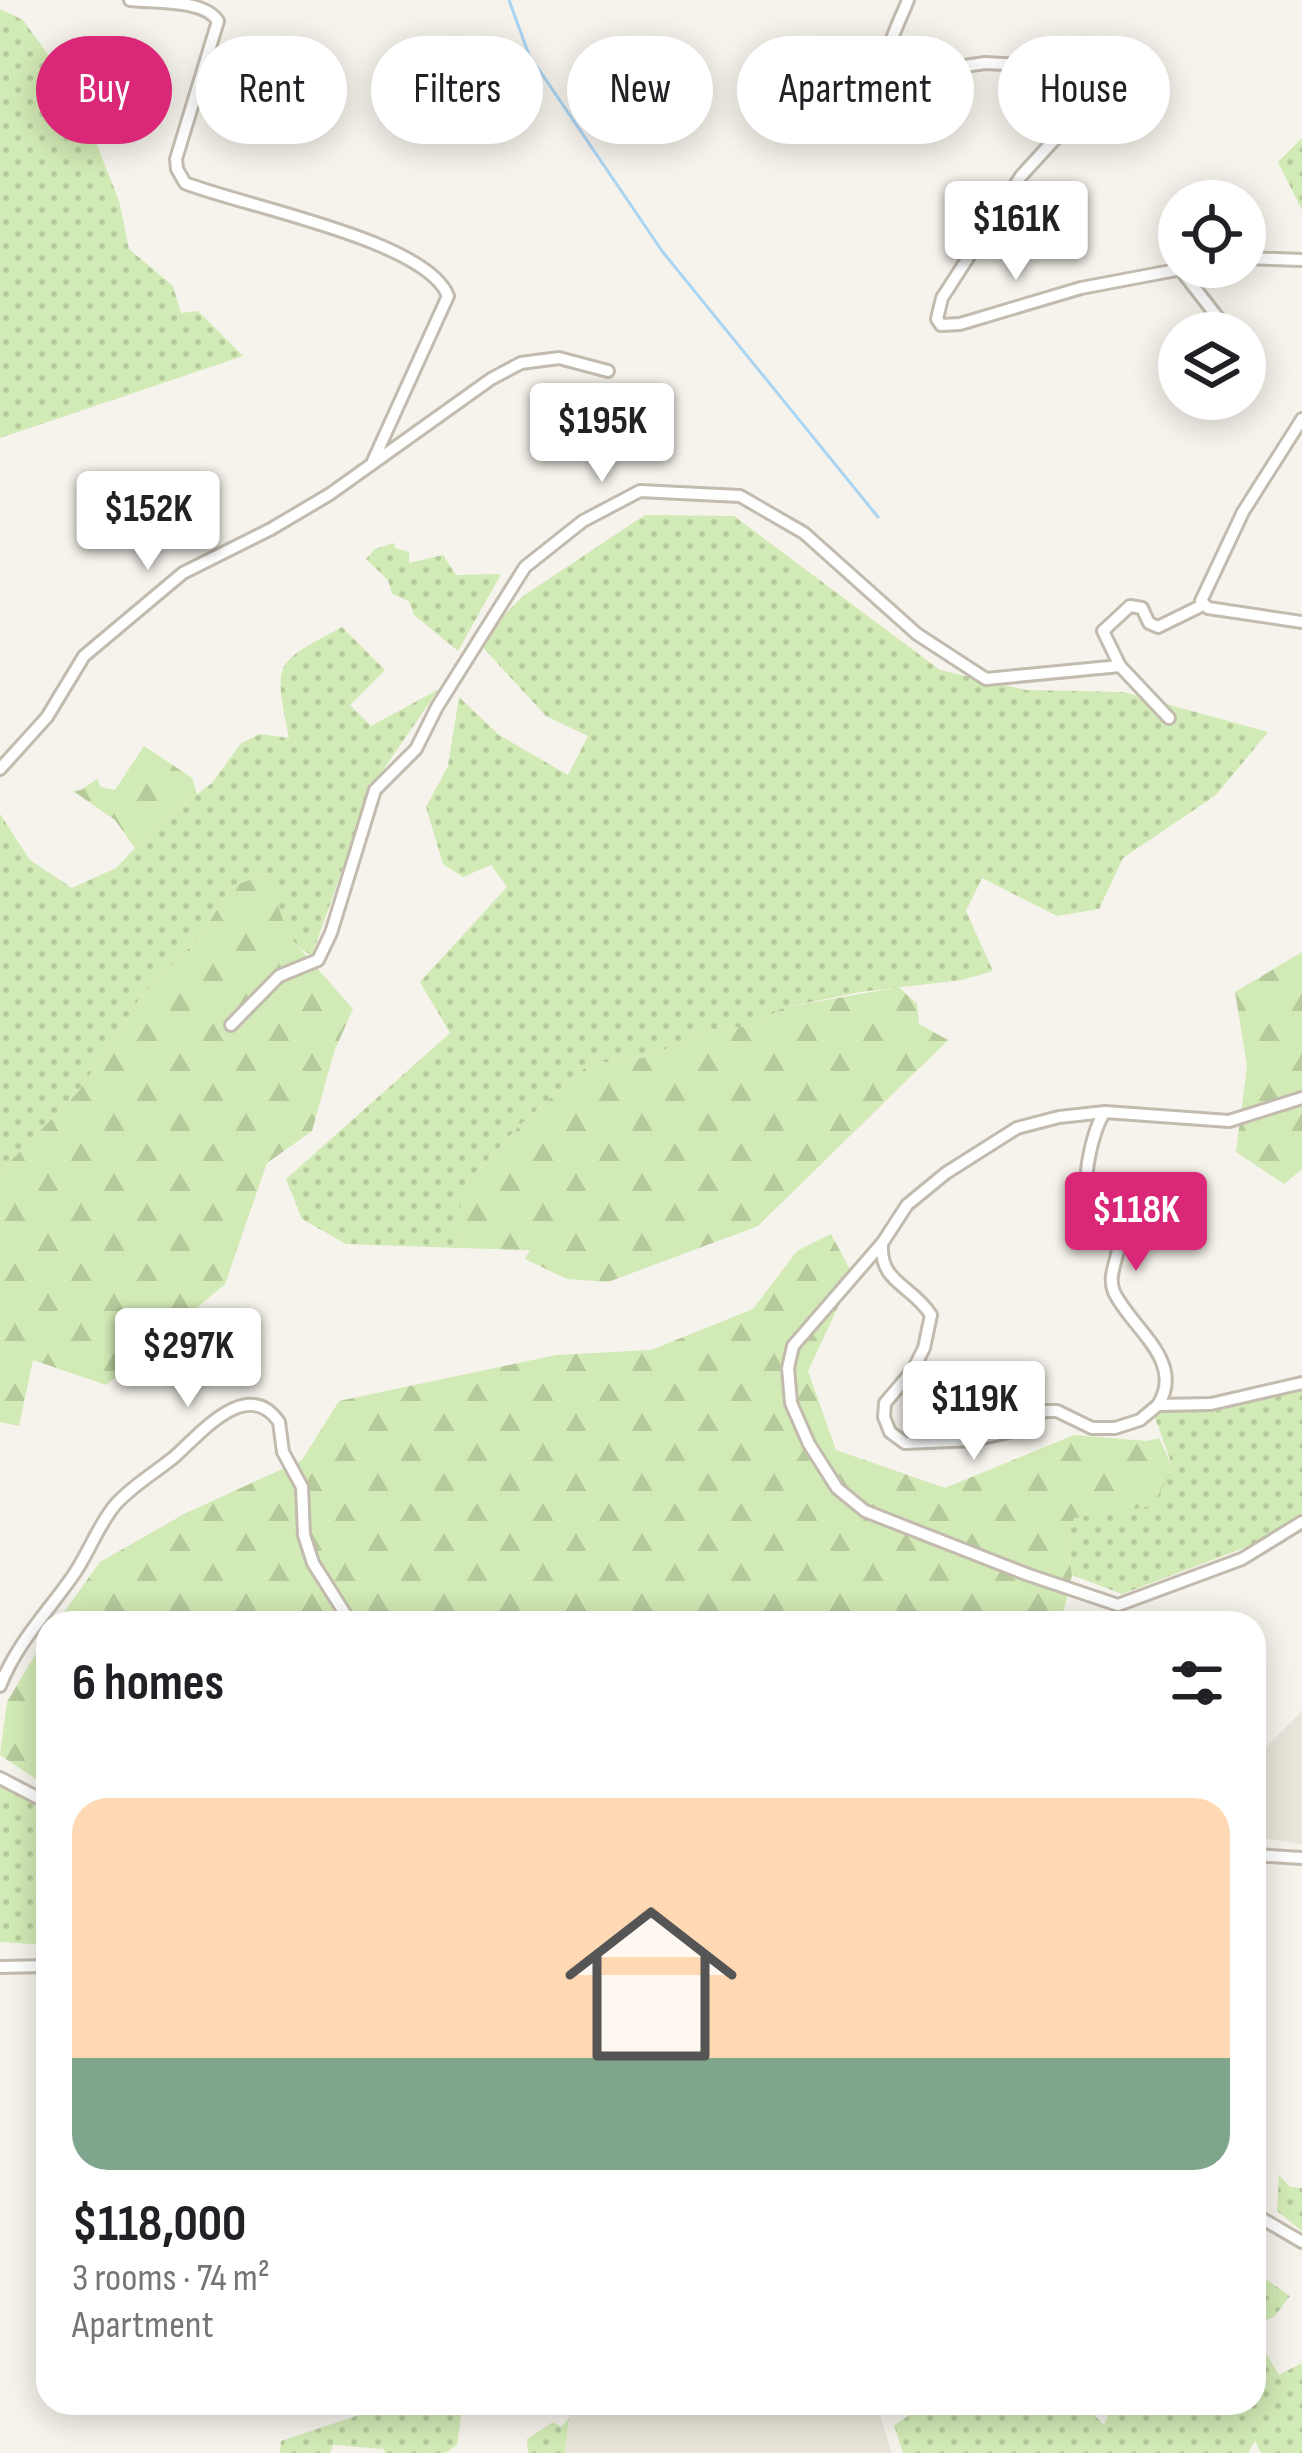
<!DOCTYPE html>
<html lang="en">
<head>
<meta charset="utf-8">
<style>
	:root { --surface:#fff; --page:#f6f6f6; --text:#202124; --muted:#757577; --accent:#db2777 }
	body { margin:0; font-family:"Sofia Sans Condensed",sans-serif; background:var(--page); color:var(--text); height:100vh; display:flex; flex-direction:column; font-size:45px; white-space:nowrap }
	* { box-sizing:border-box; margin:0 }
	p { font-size:39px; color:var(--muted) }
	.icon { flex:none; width:66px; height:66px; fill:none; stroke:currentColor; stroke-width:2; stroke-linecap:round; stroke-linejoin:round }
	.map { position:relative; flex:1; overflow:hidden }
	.panel { position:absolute; left:36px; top:1611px; width:1230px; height:804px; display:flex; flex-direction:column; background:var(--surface); border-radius:36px; box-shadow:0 6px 30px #0003 }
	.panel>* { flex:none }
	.guide { position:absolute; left:36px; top:36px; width:1230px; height:108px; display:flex; gap:24px }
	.controls { position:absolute; left:1158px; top:180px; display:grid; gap:24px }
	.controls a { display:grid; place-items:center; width:108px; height:108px; border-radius:50%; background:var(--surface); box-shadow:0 6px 30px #0003; font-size:60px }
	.price { position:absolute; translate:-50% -102px; padding:0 27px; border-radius:12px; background:#fff; color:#222; font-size:39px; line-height:78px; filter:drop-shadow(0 3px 6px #0008) }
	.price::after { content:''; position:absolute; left:50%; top:72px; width:36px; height:27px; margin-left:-18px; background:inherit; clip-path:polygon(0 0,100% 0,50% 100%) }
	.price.active { background:var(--accent); color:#fff }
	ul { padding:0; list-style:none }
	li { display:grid; align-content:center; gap:24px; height:636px; padding:0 36px }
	li span { display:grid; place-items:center; height:372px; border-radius:36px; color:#555 }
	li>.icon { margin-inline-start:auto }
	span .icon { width:216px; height:216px; fill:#fffc; stroke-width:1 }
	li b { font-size:51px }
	h2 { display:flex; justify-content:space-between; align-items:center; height:144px; padding:0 36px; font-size:51px }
	.chip { padding:0 42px; border-radius:54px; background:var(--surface); box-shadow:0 6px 30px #0003; font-size:42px; line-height:108px }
	.chip.active { background:var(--accent); color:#fff }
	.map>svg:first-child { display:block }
	.residential { fill:#eae5da }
	.grass { fill:url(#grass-dots) }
	.forest { fill:url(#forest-firs) }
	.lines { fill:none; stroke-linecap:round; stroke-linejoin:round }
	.stream { stroke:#a9d4f2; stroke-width:3 }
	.street-casing { stroke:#c2bbae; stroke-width:16 }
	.street { stroke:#fff; stroke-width:10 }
</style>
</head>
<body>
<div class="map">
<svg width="1302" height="2453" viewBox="0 0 1302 2453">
	<defs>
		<pattern id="grass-dots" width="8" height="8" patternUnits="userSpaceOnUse" patternTransform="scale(3)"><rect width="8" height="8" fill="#d2eab5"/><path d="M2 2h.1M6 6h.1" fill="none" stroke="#b6ca9c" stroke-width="1.8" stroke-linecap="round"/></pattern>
		<pattern id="forest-firs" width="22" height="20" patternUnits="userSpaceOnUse" patternTransform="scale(3)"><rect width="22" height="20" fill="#d2eab5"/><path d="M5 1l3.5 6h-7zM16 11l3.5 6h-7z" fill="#b6ca9c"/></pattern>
	</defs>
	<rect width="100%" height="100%" fill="#f6f3ec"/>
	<!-- residential -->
	<g class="residential">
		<path d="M1302,1711v133l-48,-7v-78z"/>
		<path d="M571,2403h305l16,50h-327z"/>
	</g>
	<!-- grass -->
	<g class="grass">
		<path d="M0,9l23,11 26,36 17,38 27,41 26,66 10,48 44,37 8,27 17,-2 45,45 -243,82z"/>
		<path d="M1302,138v72l-24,-48z"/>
		<path d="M645,515l89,1 206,154 86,20 97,2 145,40 -52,63 -93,63 -24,51 -42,7 -75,-38 -16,33 27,60 -31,9 -102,12 -78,16 -27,17 -45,6 -67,27 -54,6 -69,61 -58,62 -3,61 -113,-4 -44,-25 -16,-40 164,-146 -30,-51 87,-95 -16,-22 -28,12 -20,-13 -17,-57 22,-41 11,-69 40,38 69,40 20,-39 -42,-20 -68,-74 45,-46z"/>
		<path d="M394,543l1,5 14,4v11l34,-8 13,20 45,-1 -43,77 -44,-36 -5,-14 -17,-7 -4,-14 -22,-21 9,-10z"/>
		<path d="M342,627l43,43 -35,35 21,21 68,-37 -67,97 -60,169c-30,-11 -36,-54 -46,-81l-36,13 -28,48 -62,63 -61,93 -79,81v-358l30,46 42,28 44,-20 44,-46 52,-39 29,-40 19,-9 29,4c-15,-78 -17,-73 53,-111z"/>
		<path d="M1302,1385v128l-50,32 -130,49 -50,-19 -6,-35 8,-23 99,-49 -21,-59 53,1z"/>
		<path d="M0,1781l48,25v139l-48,-3z"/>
		<path d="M1279,2175l11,12 12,1v43l-25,-20z"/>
		<path d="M1254,2271l36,25 -16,21 -20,8z"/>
		<path d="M1267,2355l12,20 23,-12v90h-41l-6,-12 -7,12h-345l-9,-28 35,-22h159l-2,4 18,18 10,-22h140v-43z"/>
		<path d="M395,2403h68l-6,42 -12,8h-60l-1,-4 -51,-4 -3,8h-50l1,-12z"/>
		<path d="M569,2418l-4,35h-37l-1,-14 26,-17 8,5z"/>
	</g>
	<!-- forest -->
	<g class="forest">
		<path d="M144,746l48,32 5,16 -37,28 -25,26 -20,-28 -42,-29 8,-1 16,-11 4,8 14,3z"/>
		<path d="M266,874l23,62 64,73 -19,43 -22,79 -45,32 -42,121 -119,101 -73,-25 -14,66 -19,-4v-250l79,-81 61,-93 62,-63 28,-48z"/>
		<path d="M1302,952v217l-18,15 -48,-32 11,-86 -12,-74z"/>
		<path d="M899,987l18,17 2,20 29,16 -190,186 -150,56 -41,-3 -42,-20 5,-9 -71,-2 2,-60 59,-63 69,-61 54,-6 67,-27 45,-6 27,-17z"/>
		<path d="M831,1234l22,41 -45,96 28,79 109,38 129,-53 73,6 12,-3 14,30 -21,38 -78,12 -8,22 6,35 -11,48h-1005l44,-61 86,-49 116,-53 37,-59 217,-46 95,-5 102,-41 44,-58z"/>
		<path d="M48,1633v154l-48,-32 7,-53z"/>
	</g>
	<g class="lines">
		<!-- stream -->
		<path class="stream" d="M509,0l20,55 133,196 216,266"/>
		<defs>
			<g id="street">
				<path d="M130,0c30,3 74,0 88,21l-42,138 1,10 8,14c57,23 242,57 263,113l-75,165"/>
				<path d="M908,0c-9,24 -27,52 -18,77l95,-14 120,6 7,8 -91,99 -79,122 -5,21 4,6 19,-1 121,-36 111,-21"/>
				<path d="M1245,258l57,2"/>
				<path d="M1180,269l39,50"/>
				<path d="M1302,419l-59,93 -42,89 7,7 94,14"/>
				<path d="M1120,666l-17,-35 27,-25 12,2 7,15 9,4 45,-22"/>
				<path d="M0,769l47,-52 37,-61 99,-83 88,-44 59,-35 161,-115 30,-16 38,-5 49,13"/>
				<path d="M231,1025l48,-49 39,-16 13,-27 44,-143 41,-41 21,-42 88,-140 58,-46 57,-30 100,5 64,37 113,101 69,45 134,-13 49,52"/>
				<path d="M1302,1098l-73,23 -124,-9 -46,5 -42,11 -71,45 -39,32 -24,37 -90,104 -5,22 3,35 18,41 28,44 28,23 161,63 92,31 124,-46 60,-37"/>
				<path d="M1105,1112c-12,16 -25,71 -15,90 5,10 21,16 26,27 10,22 -11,42 -2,63 17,36 72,69 44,113"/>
				<path d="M882,1245c-2,38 30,40 49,70l-7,33 -11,22 -28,33 -1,14 6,15 15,11 69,-3 34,-8 37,-21h12l35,17h23l25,-8 18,-15 53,-1 91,-21"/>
				<path d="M0,1686c17,-43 46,-72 72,-109 16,-22 25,-50 43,-72 17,-19 38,-31 58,-47 25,-21 73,-83 106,-36l4,30 19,35 2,48 9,28 38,60"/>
				<path d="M0,1778l48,25"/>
				<path d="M1254,1855l48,3"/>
				<path d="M0,1967l48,-1"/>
				<path d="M1254,2214l48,28"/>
			</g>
		</defs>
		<!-- street casing -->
		<use href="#street" class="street-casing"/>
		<!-- street -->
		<use href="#street" class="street"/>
	</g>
</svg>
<div class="controls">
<a><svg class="icon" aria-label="locate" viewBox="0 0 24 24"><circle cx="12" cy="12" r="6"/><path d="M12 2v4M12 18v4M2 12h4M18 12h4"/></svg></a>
<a><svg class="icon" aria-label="layers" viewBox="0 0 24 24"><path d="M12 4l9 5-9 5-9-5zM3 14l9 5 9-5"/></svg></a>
</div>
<b class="price" style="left:1016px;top:283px">$161K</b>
<b class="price" style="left:602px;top:485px">$195K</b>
<b class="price" style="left:148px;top:573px">$152K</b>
<b class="price active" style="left:1136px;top:1274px">$118K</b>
<b class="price" style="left:188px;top:1410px">$297K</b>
<b class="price" style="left:974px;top:1463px">$119K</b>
<div class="guide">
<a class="chip active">Buy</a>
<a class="chip">Rent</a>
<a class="chip">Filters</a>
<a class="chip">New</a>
<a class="chip">Apartment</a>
<a class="chip">House</a>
</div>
<section class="panel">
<h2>6 homes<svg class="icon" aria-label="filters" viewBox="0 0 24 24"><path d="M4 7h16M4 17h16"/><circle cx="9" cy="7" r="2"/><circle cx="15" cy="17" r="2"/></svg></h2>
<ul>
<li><span style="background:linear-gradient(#ffd9b3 70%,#7fa58c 0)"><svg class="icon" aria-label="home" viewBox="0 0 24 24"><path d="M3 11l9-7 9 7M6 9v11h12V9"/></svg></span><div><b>$118,000</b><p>3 rooms · 74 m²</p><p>Apartment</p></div></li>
</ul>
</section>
</div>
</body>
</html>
